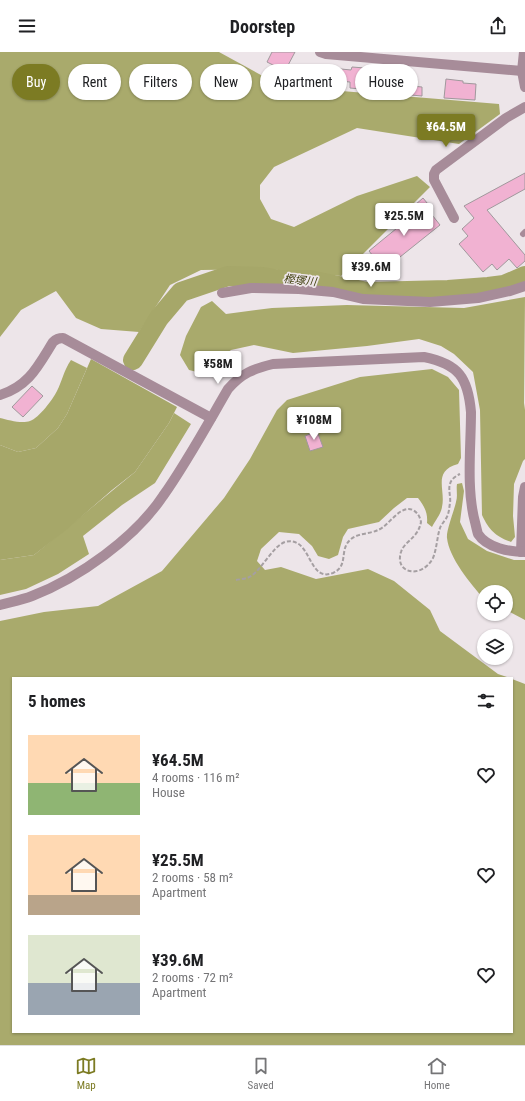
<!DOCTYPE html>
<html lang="en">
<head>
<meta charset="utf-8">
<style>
	:root { --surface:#fff; --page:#f6f6f6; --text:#202124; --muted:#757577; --line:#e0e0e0; --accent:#7c7b23 }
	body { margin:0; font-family:"Roboto Condensed","Noto Sans JP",sans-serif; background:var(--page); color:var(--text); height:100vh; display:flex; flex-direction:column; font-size:15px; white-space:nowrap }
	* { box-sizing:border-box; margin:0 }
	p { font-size:13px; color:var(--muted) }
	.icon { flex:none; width:22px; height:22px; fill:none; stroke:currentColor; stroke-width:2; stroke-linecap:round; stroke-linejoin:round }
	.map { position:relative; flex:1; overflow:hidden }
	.sheet { position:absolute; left:12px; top:625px; width:501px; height:356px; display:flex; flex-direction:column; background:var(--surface); border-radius:0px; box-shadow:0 1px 3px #0004 }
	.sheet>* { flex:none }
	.guide { position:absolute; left:12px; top:12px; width:501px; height:36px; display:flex; gap:8px }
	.controls { position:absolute; left:477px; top:533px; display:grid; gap:8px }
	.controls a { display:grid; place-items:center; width:36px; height:36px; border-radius:50%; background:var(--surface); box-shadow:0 1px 3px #0004; font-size:20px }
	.price { position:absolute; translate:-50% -34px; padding:0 9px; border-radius:4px; background:#fff; color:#222; font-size:13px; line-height:26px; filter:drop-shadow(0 1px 2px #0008) }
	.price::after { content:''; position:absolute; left:50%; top:24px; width:12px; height:9px; margin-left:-6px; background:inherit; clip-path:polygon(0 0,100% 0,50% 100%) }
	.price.selected { background:var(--accent); color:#fff }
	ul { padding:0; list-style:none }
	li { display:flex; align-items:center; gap:12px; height:100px; padding:0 16px }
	li span { display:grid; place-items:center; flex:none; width:112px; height:80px; border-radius:0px; color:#555 }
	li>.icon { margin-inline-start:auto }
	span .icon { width:48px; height:48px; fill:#fffc; stroke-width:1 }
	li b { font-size:17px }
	h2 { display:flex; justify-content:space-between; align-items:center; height:48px; padding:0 16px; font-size:17px }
	.tag { padding:0 14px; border-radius:18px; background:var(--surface); box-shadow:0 1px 3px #0004; font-size:14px; line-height:36px }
	.tag.selected { background:var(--accent); color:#fff }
	header { display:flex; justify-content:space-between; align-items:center; height:52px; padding:0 16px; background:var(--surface); font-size:18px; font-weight:700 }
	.dock { display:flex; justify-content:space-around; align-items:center; height:56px; border-top:1px solid var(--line); background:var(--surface); font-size:11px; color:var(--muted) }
	.dock a { display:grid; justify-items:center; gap:2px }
	.dock .selected { color:var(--accent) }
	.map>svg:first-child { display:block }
	.forest { fill:#a9aa6c }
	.water { fill:#a6a769 }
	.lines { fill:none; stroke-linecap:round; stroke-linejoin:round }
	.river { stroke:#a6a769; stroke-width:20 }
	.building { fill:#f1b2d2; stroke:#a0989c }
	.path { stroke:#a59fa2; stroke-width:2; stroke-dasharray:4 2; stroke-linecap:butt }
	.service { stroke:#a78c99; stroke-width:6 }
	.minor { stroke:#a78c99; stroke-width:10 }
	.labels { text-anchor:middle; stroke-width:3.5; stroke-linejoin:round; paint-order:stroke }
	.water-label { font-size:11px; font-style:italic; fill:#3e3e0d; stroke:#ede5e9 }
</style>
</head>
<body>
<header><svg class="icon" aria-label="menu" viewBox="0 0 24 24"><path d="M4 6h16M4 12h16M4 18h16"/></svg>Doorstep<svg class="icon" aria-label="share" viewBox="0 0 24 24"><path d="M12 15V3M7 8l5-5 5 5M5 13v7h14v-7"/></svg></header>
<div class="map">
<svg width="525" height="993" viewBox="0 0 525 993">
	<rect width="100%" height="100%" fill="#ede5e9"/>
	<!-- forest -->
	<g class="forest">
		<path d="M0,0h219l62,34 218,18 1,10 -41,30 -102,-16 -83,39 -14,18v14l11,20 23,8 63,-31 60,-20 13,11 -89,89 -73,-7 -67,1 -31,15 -31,47 -38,-3 -25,-11 -20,-27 -35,19 -21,27z"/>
		<path d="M525,245l-1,106 1,7v49l-2,2 -9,23 -1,32 2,21 -4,5c-16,-6 -22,-12 -29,-27l-2,-105 -7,-38 -19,-18 -13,-8 -22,-7 -52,7 -74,7 -39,-8 -23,5 -30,23 -12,-3 -9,-15 6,-19 15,-29 11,-6 14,13 46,-6 75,-3 117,3z"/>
		<path d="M71,308l16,8 -20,46 -9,14 -22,20 -18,4 -18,-7v-27c8,2 22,6 30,3 9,-3 23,-22 27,-30 5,-10 7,-21 14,-31z"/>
		<path d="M432,317l16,8 11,13 2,68 -3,6c-26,7 -12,26 -16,43 -1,7 -7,14 -10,20l-5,-4c1,-11 -3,-17 -9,-25h-11l-13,10 -15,14 -31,7 -5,8 -5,18 -9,4 -11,-3 -6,-10 -13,-12 -20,-2 -18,17 -4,12 8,9 16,-3 35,12 52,-10 26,12 36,29 10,21 58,43 12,4h-497v354h499v-353l13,5v361h-525v-424l44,-9 54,-6 64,-35 62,-73 26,-39 27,-49 10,-10 73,-23z"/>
		<path d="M174,361l17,11 -36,59 -33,22 -39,31 6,18 -31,20 -32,15 -26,6v-35l34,-5 101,-83 34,-49z"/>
		<path d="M462,431l2,8 -4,31 8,17 19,12 27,9h11v60l-19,-10v-18h-22v7c-13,-15 -35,-41 -37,-61 -1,-7 7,-27 9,-36 2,-6 0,-12 1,-18z"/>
	</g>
	<!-- water -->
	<path class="water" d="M91,307l86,48 -8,16 -34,49 -23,18 -46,40 -32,25 -34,5v-115l18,7 18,-4 22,-20 9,-14z"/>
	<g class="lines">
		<!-- river -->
		<path class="river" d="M133,308l26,-42 22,-26 47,-16 35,1 18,3h29l57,12 81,-2 40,-3 16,-2 21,-9"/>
	</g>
	<!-- building -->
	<g class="building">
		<path d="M272,0h23l-10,19 -18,-9z"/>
		<path d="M378,13l21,2 -2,17h-3l-1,8 -43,-4v-6l-21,-2 2,-12 20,2 1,-3 26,2z"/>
		<path d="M446,27l17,2v2l13,1 -1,16 -31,-2z"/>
		<path d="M412,34l10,1v9l-11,-1z"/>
		<path d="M525,121v16l-38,21 38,45v6l-8,7 -8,-9 -12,11 -5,-6 -9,8 -24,-28 9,-8 -6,-7 12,-11 -10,-12z"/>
		<path d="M423,146l9,11 -3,2 11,14 -55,44 -2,-2 -6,5 -10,-12 6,-4 -4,-5 50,-41 -4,-5z"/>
		<path d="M32,334l11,10 -20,21 -11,-10z"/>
		<path d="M317,379l6,16 -13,4 -5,-15z"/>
	</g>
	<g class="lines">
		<!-- path -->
		<path class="path" d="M236,528c5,-1 11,-1 15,-4 11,-7 22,-30 34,-34 27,-7 22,41 48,31 16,-7 6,-23 17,-33 7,-7 20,-6 28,-10 11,-4 22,-26 35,-20 5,3 7,7 8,12 -1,5 -3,10 -7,14 -4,5 -11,9 -13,16 -7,22 21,27 32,6 4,-10 4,-21 7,-30 1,-3 3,-5 5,-8 4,-5 4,-11 5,-17 1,-6 -2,-13 0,-19 1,-5 6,-8 10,-10"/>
		<!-- service -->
		<path class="service" d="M523,182l2,-2"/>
		<!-- minor -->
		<g class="minor">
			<path d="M320,0l6,2 196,17"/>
			<path d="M524,0l-2,19 3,16"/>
			<path d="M454,166l-20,-38v-6l2,-4 70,-52 19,-11"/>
			<path d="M222,241l29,-5 48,1 34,3 30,7 67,3 48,-4 32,-7 15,-5"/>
			<path d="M0,343c29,-9 38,-29 53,-53 3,-3 6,-4 10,-4l148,80"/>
			<path d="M521,500l2,-55 2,-10"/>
			<path d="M0,553c11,-3 22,-5 32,-9 47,-18 103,-58 131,-100 24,-34 44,-71 65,-107 14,-16 25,-20 45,-25l151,-7c35,7 44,21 47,55 0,34 -5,77 4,110 1,4 2,9 3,12 9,14 32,18 47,18"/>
		</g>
	</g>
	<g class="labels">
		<!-- water labels -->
		<g class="water-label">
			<text transform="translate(300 228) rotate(6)" y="4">樫塚川</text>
		</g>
	</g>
</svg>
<div class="controls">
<a><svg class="icon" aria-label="locate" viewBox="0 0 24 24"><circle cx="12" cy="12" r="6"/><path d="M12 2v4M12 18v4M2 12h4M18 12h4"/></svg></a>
<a><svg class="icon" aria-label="layers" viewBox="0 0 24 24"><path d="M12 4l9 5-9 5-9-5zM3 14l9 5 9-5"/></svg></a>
</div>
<b class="price selected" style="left:446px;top:96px">¥64.5M</b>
<b class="price" style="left:404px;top:185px">¥25.5M</b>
<b class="price" style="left:371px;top:236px">¥39.6M</b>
<b class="price" style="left:218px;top:333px">¥58M</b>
<b class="price" style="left:314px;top:389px">¥108M</b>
<div class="guide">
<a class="tag selected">Buy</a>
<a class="tag">Rent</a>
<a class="tag">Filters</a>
<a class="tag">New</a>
<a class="tag">Apartment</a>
<a class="tag">House</a>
</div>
<section class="sheet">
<h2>5 homes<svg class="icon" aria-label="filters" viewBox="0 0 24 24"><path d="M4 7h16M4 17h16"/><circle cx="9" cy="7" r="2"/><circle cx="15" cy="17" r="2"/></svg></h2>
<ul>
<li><span style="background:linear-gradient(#ffd9b3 60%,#8fb573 0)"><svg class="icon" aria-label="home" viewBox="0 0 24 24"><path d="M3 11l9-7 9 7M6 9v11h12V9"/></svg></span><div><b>¥64.5M</b><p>4 rooms · 116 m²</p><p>House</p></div><svg class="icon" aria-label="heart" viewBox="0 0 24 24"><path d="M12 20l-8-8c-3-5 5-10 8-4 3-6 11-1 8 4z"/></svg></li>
<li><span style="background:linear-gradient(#ffd9b3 75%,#b9a48a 0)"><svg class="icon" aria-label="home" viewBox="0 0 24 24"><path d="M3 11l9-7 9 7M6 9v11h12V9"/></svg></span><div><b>¥25.5M</b><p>2 rooms · 58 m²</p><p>Apartment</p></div><svg class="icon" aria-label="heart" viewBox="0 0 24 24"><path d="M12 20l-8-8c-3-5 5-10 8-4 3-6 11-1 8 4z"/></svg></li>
<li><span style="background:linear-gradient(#dfe7d0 60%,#9aa5b1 0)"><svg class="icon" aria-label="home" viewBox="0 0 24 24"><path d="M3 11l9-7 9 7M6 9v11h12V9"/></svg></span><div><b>¥39.6M</b><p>2 rooms · 72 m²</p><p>Apartment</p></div><svg class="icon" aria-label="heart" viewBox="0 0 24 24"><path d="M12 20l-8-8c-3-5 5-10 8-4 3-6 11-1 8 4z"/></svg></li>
</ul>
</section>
</div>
<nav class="dock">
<a class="selected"><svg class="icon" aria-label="map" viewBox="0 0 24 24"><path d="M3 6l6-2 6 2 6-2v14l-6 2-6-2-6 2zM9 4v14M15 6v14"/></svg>Map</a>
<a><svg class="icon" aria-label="saved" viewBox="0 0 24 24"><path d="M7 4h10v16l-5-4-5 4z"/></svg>Saved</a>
<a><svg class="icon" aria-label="home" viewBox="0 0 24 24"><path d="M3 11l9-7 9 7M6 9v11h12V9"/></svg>Home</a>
</nav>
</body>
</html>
